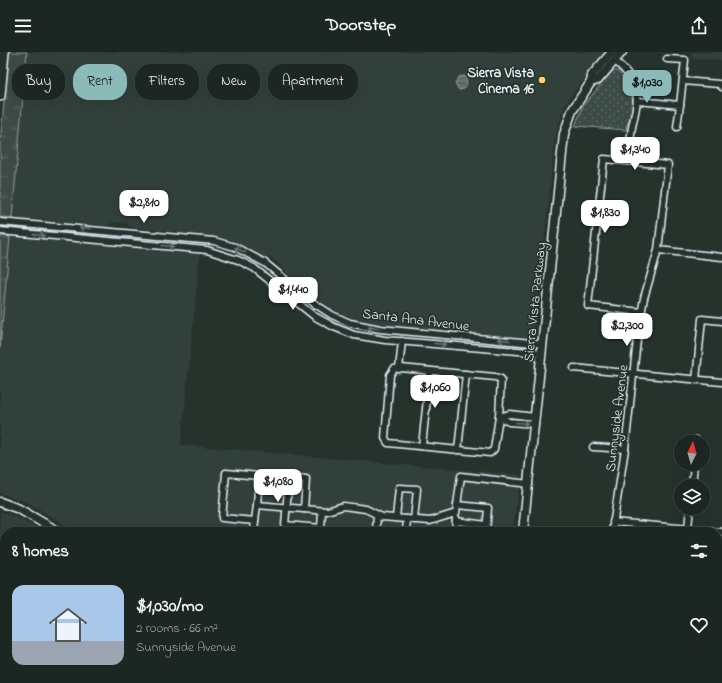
<!DOCTYPE html>
<html lang="en">
<head>
<meta charset="utf-8">
<style>
	:root { --surface:#1c2622; --page:#252e2a; --text:#f1f3f6; --muted:#a0a5a5; --line:#3a4340; --accent:#8bbbb9 }
	body { margin:0; font-family:"Indie Flower",sans-serif; background:var(--page); color:var(--text); height:100vh; display:flex; flex-direction:column; font-size:15px; white-space:nowrap }
	* { box-sizing:border-box; margin:0 }
	p { font-size:13px; color:var(--muted) }
	.icon { flex:none; width:22px; height:22px; fill:none; stroke:currentColor; stroke-width:2; stroke-linecap:round; stroke-linejoin:round }
	.map { position:relative; flex:1; overflow:hidden }
	.sheet { position:absolute; left:0px; top:475px; width:722px; height:156px; display:flex; flex-direction:column; background:var(--surface); border-radius:16px 16px 0 0; box-shadow:0 4px 16px #0002,0 0 0 1px var(--line) }
	.sheet>* { flex:none }
	.banner { position:absolute; left:12px; top:12px; width:400px; height:36px; display:flex; gap:8px }
	.needle { width:26px; rotate:5deg }
	.buttons { position:absolute; left:674px; top:383px; display:grid; gap:8px }
	.buttons a { display:grid; place-items:center; width:36px; height:36px; border-radius:50%; background:var(--surface); box-shadow:0 4px 16px #0002,0 0 0 1px var(--line); font-size:20px }
	.price { position:absolute; translate:-50% -34px; padding:0 9px; border-radius:8px; background:#fff; color:#222; font-size:13px; line-height:26px; filter:drop-shadow(0 1px 2px #0008) }
	.price::after { content:''; position:absolute; left:50%; top:24px; width:12px; height:9px; margin-left:-6px; background:inherit; clip-path:polygon(0 0,100% 0,50% 100%) }
	.price.active { background:var(--accent); color:#111 }
	ul { padding:0; list-style:none }
	li { display:flex; align-items:center; gap:12px; height:100px; padding:0 12px }
	li+li { border-top:1px solid var(--line) }
	li span { display:grid; place-items:center; flex:none; width:112px; height:80px; border-radius:12px; color:#555 }
	li>.icon { margin-inline-start:auto }
	span .icon { width:48px; height:48px; fill:#fffc; stroke-width:1 }
	li b { font-size:17px }
	h2 { display:flex; justify-content:space-between; align-items:center; height:48px; padding:0 12px; font-size:17px }
	.tag { padding:0 14px; border-radius:16px; background:var(--surface); box-shadow:0 4px 16px #0002,0 0 0 1px var(--line); font-size:14px; line-height:36px }
	.tag.active { background:var(--accent); color:#111 }
	header { display:flex; justify-content:space-between; align-items:center; height:52px; padding:0 12px; background:var(--surface); font-size:18px; font-weight:700 }
	.map>svg:first-child { display:block }
	.built { fill:#333f3a }
	.grass { fill:url(#grass-dots); stroke:#939ea0 }
	.park { fill:url(#park-tufts); stroke:#939ea0 }
	.water { fill:url(#water-rules); stroke:#98a3a5 }
	.lines { fill:none; stroke-linecap:round; stroke-linejoin:round }
	.stream { stroke:#98a3a5; stroke-width:1.5 }
	.street-casing { stroke:#e8f1f8; stroke-width:9 }
	.secondary-casing { stroke:#e8f1f8; stroke-width:11 }
	.primary-casing { stroke:#e8f1f8; stroke-width:12 }
	.street { stroke:#26332d; stroke-width:6 }
	.secondary { stroke:#26332d; stroke-width:8 }
	.primary { stroke:#26332d; stroke-width:9 }
	.oneway { stroke:#6a7674 }
	.poi-dot { fill:#ffd166; stroke:#26332d; stroke-width:1.5 }
	.labels { text-anchor:middle; stroke-width:3.5; stroke-linejoin:round; paint-order:stroke }
	.poi-label { font-size:14px; font-weight:bold; fill:#e8f1f8; stroke:#26332d; text-anchor:end }
	.street-label { font-size:14px; fill:#e8f1f8; stroke:#26332d }
</style>
</head>
<body>
<header><svg class="icon" aria-label="menu" viewBox="0 0 24 24"><path d="M4 6h16M4 12h16M4 18h16"/></svg>Doorstep<svg class="icon" aria-label="share" viewBox="0 0 24 24"><path d="M12 15V3M7 8l5-5 5 5M5 13v7h14v-7"/></svg></header>
<div class="map">
<svg width="722" height="631" viewBox="0 0 722 631">
	<defs>
		<pattern id="grass-dots" width="8" height="8" patternUnits="userSpaceOnUse"><rect width="8" height="8" fill="#3e4b47"/><path d="M2 2h.1M6 6h.1" fill="none" stroke="#5a6562" stroke-width="1.8" stroke-linecap="round"/></pattern>
		<pattern id="park-tufts" width="24" height="20" patternUnits="userSpaceOnUse"><rect width="24" height="20" fill="#3e4b47"/><path d="M3 7l-1-3M5 7V3M7 7l1-3M15 17l-1-3M17 17v-4M19 17l1-3" fill="none" stroke="#5a6562"/></pattern>
		<pattern id="water-rules" width="6" height="5" patternUnits="userSpaceOnUse"><rect width="6" height="5" fill="#636f6d"/><path d="M0 2.5h6" fill="none" stroke="#535a5a"/></pattern>
	</defs>
	<rect width="100%" height="100%" fill="#26332d"/>
	<filter id="ink" filterUnits="userSpaceOnUse"><feTurbulence type="fractalNoise" baseFrequency=".025" numOctaves="2"/><feDisplacementMap in="SourceGraphic" scale="8" xChannelSelector="R" yChannelSelector="G"/><feConvolveMatrix kernelMatrix="1 2 1 2 8 2 1 2 1" color-interpolation-filters="sRGB"/></filter>
	<g filter="url(#ink)">
		<!-- built -->
		<g class="built">
			<path d="M27,0h580l-34,41 -9,14 -6,20 -4,21 -10,97 -3,1 -1,11 3,2 -9,74 -6,5 -64,-6 -4,-5 -14,-2 -5,5 -64,-6 -17,-3 -16,-6 -21,-12 -36,-29 -1,-3 -15,-14h-6l-21,-11 -25,-9 -88,-10 -4,-4 -14,-1 -5,4 -96,-8z"/>
			<path d="M692,0h30v8l-31,-2z"/>
			<path d="M10,185l190,17 -19,191 339,30 -7,57h-430l-19,-8 -38,-22 -26,-9v-145z"/>
			<path d="M0,459l21,8 22,13h-38v143l-5,-4z"/>
			<path d="M8,626h118v5h-113z"/>
			<rect x="141" y="626" width="104" height="5"/>
		</g>
		<!-- grass -->
		<path class="grass" d="M612,19h6c10,12 17,24 14,41 -2,6 -5,11 -6,18l-51,-4 8,-20z"/>
		<!-- park -->
		<g class="park">
			<path d="M9,0h18l-15,166 -12,-1v-73z"/>
			<path d="M0,184l10,1 -10,111z"/>
		</g>
		<!-- water -->
		<path class="water" d="M465,24l2,8 -3,5 -5,1 -4,-7 4,-6z"/>
		<g class="lines">
			<!-- stream -->
			<path class="stream" d="M0,630l2,1"/>
			<defs>
				<g id="street">
					<path d="M667,7l18,1 -5,45"/>
					<path d="M615,9c27,23 24,35 17,66 -2,11 -2,23 -3,34"/>
					<path d="M683,29l36,3 3,3"/>
					<path d="M638,49l42,4 -3,22"/>
					<path d="M0,170l214,19 21,6 30,16 50,41 17,11 18,8 30,6 163,15"/>
					<path d="M0,179l207,19 31,10 16,8 60,48 20,11 20,8 31,5 157,13"/>
					<path d="M658,198l64,7"/>
					<path d="M401,316l94,9 6,2 -2,38 -5,32 -4,4 -102,-10 -3,-5 5,-63 4,-6z"/>
					<path d="M574,316l148,14"/>
					<path d="M399,317l3,-28"/>
					<path d="M696,328l6,-61 20,2"/>
					<path d="M499,365l10,5 26,2"/>
					<path d="M499,365l10,-3 26,3"/>
					<path d="M696,390v-2"/>
					<path d="M422,394l8,-75"/>
					<path d="M593,395l32,2"/>
					<path d="M458,398l8,-76"/>
					<path d="M692,434l2,-22"/>
					<path d="M457,453l31,3 -2,24"/>
					<path d="M304,457l2,-30 -17,-2 -4,48 36,3 1,-17"/>
					<path d="M396,466l3,-30 18,1 -3,31"/>
					<path d="M255,469l2,-16"/>
					<path d="M456,469l30,4"/>
					<path d="M613,470l109,10"/>
					<path d="M688,476l2,-20"/>
					<path d="M254,480l1,-11 -33,-3 4,-45 33,3 -2,29 70,6 16,-5 23,3 16,8 48,4 26,-8 5,-37 68,8"/>
					<path d="M376,480l1,-17"/>
					<path d="M406,480l1,-13"/>
					<path d="M455,480l1,-14"/>
					<path d="M612,480l13,-83 13,-118 6,-33 14,-48 10,-85 -64,-6 -16,147 53,6"/>
					<path d="M132,631v-5"/>
					<path d="M250,631l1,-5"/>
					<path d="M294,631l1,-5"/>
					<path d="M356,631v-5"/>
					<path d="M416,631l1,-5"/>
					<path d="M476,631l1,-5"/>
					<path d="M538,631v-5"/>
					<path d="M600,631v-5"/>
					<path d="M660,631l1,-5"/>
				</g>
				<g id="secondary">
					<path d="M591,30l7,-2 24,-28"/>
					<path d="M0,450l19,7 40,23"/>
					<path d="M523,480l41,-398 8,-23 19,-29 1,-7 20,-23"/>
					<path d="M717,547l5,1"/>
				</g>
				<path id="primary" d="M0,44l4,-44"/>
			</defs>
			<!-- street casing -->
			<use href="#street" class="street-casing"/>
			<!-- secondary casing -->
			<use href="#secondary" class="secondary-casing"/>
			<!-- primary casing -->
			<use href="#primary" class="primary-casing"/>
			<!-- street -->
			<use href="#street" class="street"/>
			<!-- secondary -->
			<use href="#secondary" class="secondary"/>
			<!-- primary -->
			<use href="#primary" class="primary"/>
		</g>
		<!-- one-way arrows -->
		<defs><path id="oneway-shaft" d="M-6 0H5M1.5-3L5.5 0L1.5 3" fill="none" stroke-width="1.6" stroke-linecap="round" stroke-linejoin="round"/></defs>
		<g class="oneway">
			<use href="#oneway-shaft" transform="translate(85 176) rotate(-175)"/>
			<use href="#oneway-shaft" transform="translate(39 183) rotate(5)"/>
			<use href="#oneway-shaft" transform="translate(168 194) rotate(5)"/>
			<use href="#oneway-shaft" transform="translate(240 198) rotate(-156)"/>
			<use href="#oneway-shaft" transform="translate(374 276) rotate(-171)"/>
			<use href="#oneway-shaft" transform="translate(504 288) rotate(-175)"/>
			<use href="#oneway-shaft" transform="translate(440 292) rotate(5)"/>
			<use href="#oneway-shaft" transform="translate(522 371) rotate(5)"/>
		</g>
	</g>
	<!-- markers -->
	<circle class="poi-dot" cx="542" cy="28" r="4"/>
	<g class="labels">
		<!-- poi labels -->
		<g class="poi-label">
			<text x="534" y="25">Sierra Vista<tspan x="534" dy="16">Cinema 16</tspan></text>
		</g>
		<!-- street labels -->
		<g class="street-label">
			<text transform="translate(534 250) rotate(-84)" y="5">Sierra Vista Parkway</text>
			<text transform="translate(416 267) rotate(7)" y="5">Santa Ana Avenue</text>
			<text transform="translate(616 366) rotate(-83)" y="5">Sunnyside Avenue</text>
		</g>
	</g>
</svg>
<div class="buttons">
<a><svg class="needle" viewBox="-14 -14 28 28"><path d="M0-13l5 13h-10z" fill="#e53935"/><path d="M0 13l5-13h-10z" fill="#a0a5a5"/></svg></a>
<a><svg class="icon" aria-label="layers" viewBox="0 0 24 24"><path d="M12 4l9 5-9 5-9-5zM3 14l9 5 9-5"/></svg></a>
</div>
<b class="price active" style="left:647px;top:52px">$1,030</b>
<b class="price" style="left:635px;top:119px">$1,340</b>
<b class="price" style="left:144px;top:172px">$2,810</b>
<b class="price" style="left:605px;top:182px">$1,830</b>
<b class="price" style="left:293px;top:259px">$1,440</b>
<b class="price" style="left:627px;top:295px">$2,300</b>
<b class="price" style="left:435px;top:357px">$1,060</b>
<b class="price" style="left:278px;top:451px">$1,080</b>
<div class="banner">
<a class="tag">Buy</a>
<a class="tag active">Rent</a>
<a class="tag">Filters</a>
<a class="tag">New</a>
<a class="tag">Apartment</a>
</div>
<section class="sheet">
<h2>8 homes<svg class="icon" aria-label="filters" viewBox="0 0 24 24"><path d="M4 7h16M4 17h16"/><circle cx="9" cy="7" r="2"/><circle cx="15" cy="17" r="2"/></svg></h2>
<ul>
<li><span style="background:linear-gradient(#a9c7e8 70%,#9aa5b1 0)"><svg class="icon" aria-label="home" viewBox="0 0 24 24"><path d="M3 11l9-7 9 7M6 9v11h12V9"/></svg></span><div><b>$1,030/mo</b><p>2 rooms · 66 m²</p><p>Sunnyside Avenue</p></div><svg class="icon" aria-label="heart" viewBox="0 0 24 24"><path d="M12 20l-8-8c-3-5 5-10 8-4 3-6 11-1 8 4z"/></svg></li>
</ul>
</section>
</div>
</body>
</html>
